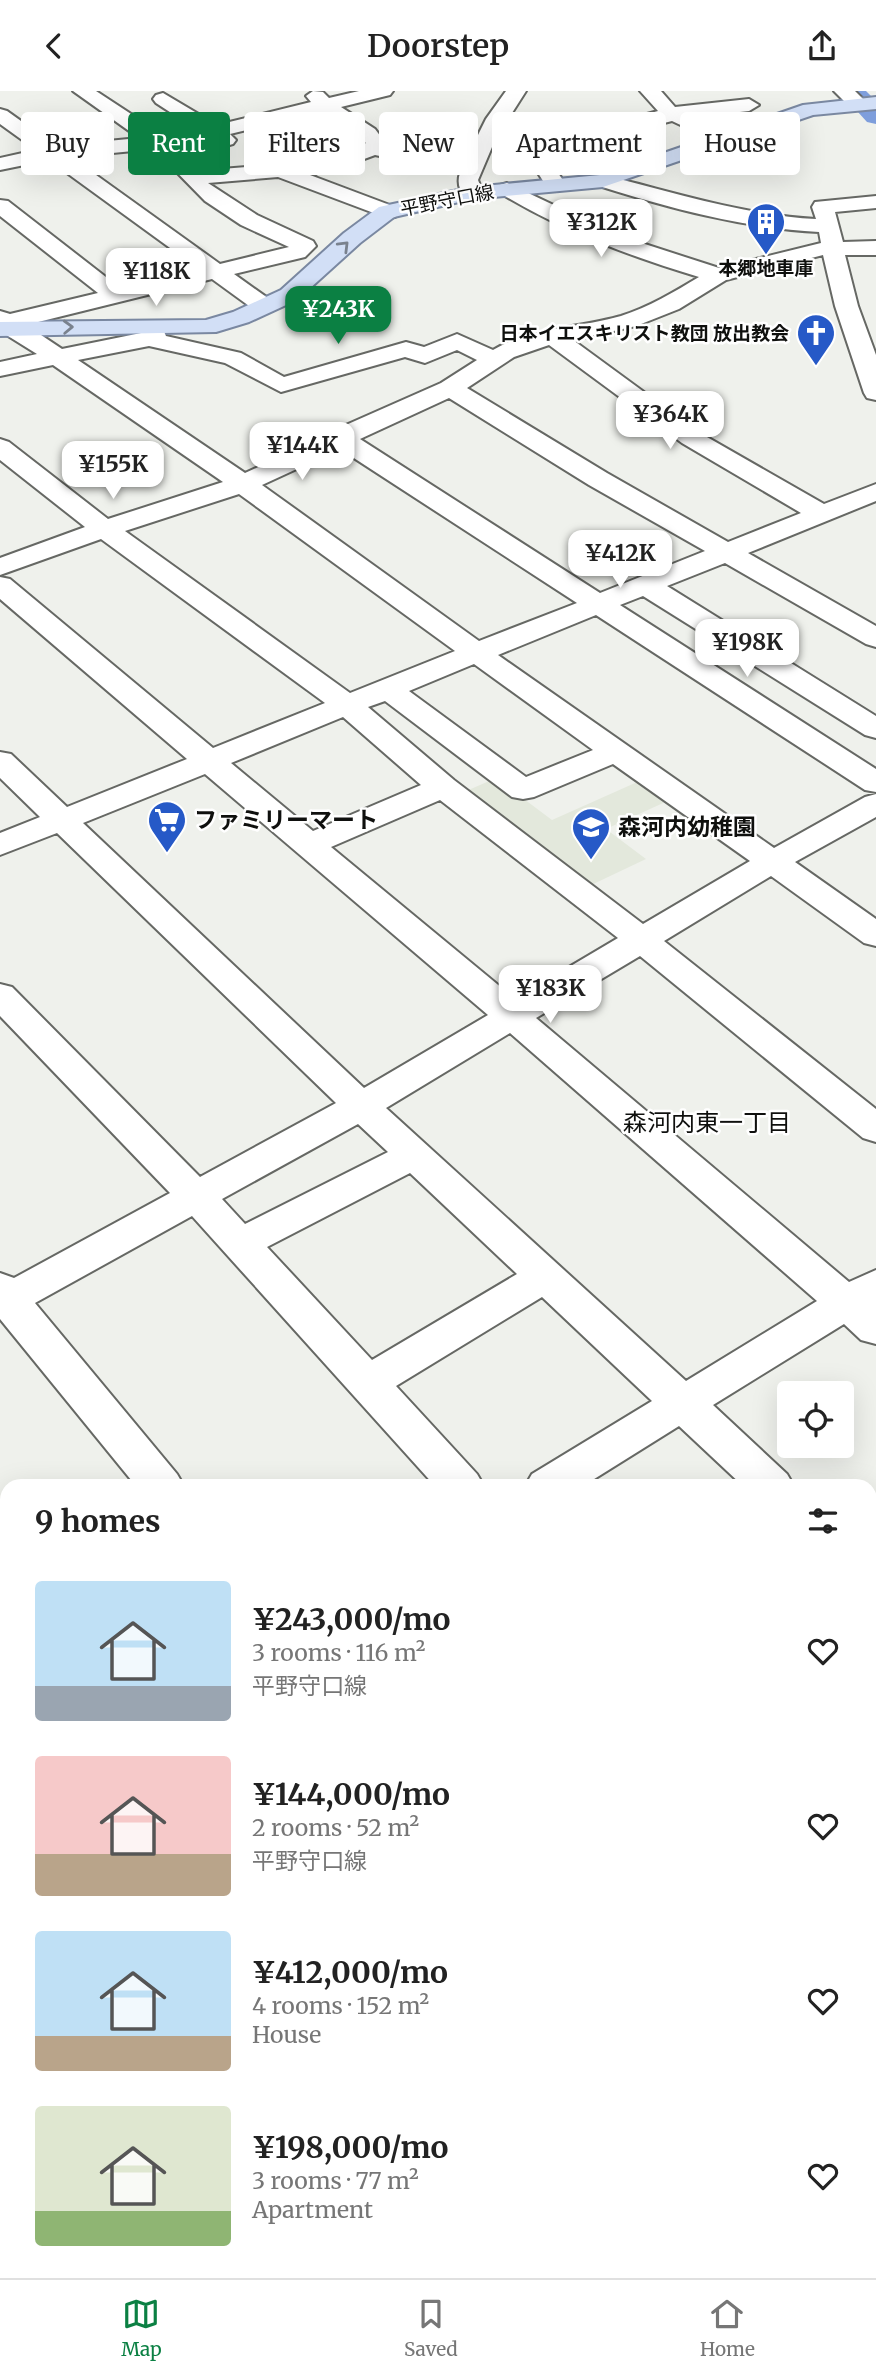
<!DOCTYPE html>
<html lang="en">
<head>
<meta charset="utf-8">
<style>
	:root { --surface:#fff; --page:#f2f2f2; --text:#222; --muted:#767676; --line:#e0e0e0; --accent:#0b8043 }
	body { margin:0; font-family:Merriweather,"Noto Sans JP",serif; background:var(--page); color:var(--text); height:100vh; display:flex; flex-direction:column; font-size:26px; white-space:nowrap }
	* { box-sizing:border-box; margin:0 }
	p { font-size:23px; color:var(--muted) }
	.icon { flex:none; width:38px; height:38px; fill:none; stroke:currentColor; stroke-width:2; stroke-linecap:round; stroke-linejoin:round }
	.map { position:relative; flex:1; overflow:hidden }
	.panel { position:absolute; left:0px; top:1388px; width:877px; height:800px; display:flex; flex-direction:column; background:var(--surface); border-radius:21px 21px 0 0; box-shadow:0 7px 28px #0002 }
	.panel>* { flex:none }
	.guide { position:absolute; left:21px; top:21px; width:835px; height:63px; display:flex; gap:14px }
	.fabs { position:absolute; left:777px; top:1290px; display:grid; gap:14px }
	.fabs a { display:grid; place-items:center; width:77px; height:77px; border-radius:7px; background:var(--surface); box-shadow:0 7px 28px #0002; font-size:35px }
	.price { position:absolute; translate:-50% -60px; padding:0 16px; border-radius:14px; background:#fff; color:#222; font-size:23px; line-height:46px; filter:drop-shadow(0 2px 4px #0008) }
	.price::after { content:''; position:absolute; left:50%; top:42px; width:21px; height:16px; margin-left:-10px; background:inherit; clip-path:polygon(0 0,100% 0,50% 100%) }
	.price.active { background:var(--accent); color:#fff }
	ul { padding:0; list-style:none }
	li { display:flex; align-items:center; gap:21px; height:175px; padding:0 35px }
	li span { display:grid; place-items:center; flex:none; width:196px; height:140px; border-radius:7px; color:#555 }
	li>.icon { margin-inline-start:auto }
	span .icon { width:84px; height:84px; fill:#fffc; stroke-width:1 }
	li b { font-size:30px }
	h2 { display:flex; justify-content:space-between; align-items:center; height:84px; padding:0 35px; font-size:30px }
	.tag { padding:0 24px; border-radius:7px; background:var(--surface); box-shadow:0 7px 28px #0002; font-size:24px; line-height:63px }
	.tag.active { background:var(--accent); color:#fff }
	header { display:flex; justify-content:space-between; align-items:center; height:91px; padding:0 35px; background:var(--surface); font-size:32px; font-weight:600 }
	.dock { display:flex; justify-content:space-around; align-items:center; height:98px; border-top:2px solid var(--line); background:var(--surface); font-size:19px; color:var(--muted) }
	.dock a { display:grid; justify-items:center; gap:4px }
	.dock .active { color:var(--accent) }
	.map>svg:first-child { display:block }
	.built { fill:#e3e8dc }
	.green { fill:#cce4a0 }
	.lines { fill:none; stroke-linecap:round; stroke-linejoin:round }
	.river { fill:#7e9edc; fill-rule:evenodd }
	.minor-casing { stroke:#666864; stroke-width:4 }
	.major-casing { stroke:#7a88a1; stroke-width:4 }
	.minor { fill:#fff; fill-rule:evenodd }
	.major { fill:#d2dff6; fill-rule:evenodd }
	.oneway { stroke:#7a828e }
	.labels { text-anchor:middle; stroke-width:5; stroke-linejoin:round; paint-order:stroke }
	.far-street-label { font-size:19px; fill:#0f100e; stroke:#fff }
	.far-poi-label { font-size:19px; font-weight:bold; fill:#0f100e; stroke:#fff }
	.poi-label { font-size:23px; font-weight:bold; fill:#0f100e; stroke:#fff; text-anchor:start }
	.neighbourhood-label { font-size:24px; fill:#0f100e; stroke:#fff }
</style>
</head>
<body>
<header><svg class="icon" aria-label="back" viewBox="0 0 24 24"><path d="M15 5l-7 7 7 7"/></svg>Doorstep<svg class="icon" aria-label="share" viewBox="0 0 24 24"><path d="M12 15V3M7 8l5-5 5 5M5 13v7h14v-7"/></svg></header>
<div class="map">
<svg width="876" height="2187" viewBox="0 0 876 2187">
	<rect width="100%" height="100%" fill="#eff1ec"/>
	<!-- built -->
	<path class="built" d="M496,687l56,42 92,-41 28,20 -66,30 40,30 -59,28 -123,-95z"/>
	<!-- green -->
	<path class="green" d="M7,1766v414l304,1 -9,6h-302v-416z"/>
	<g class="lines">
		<!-- river -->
		<path class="river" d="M839,0h27l10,10v23l-9,-2z"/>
		<defs>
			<g id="minor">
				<path d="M73,0h23l67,44 33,-6 -40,-26 -3,-4 3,-4 7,-2 54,32 94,-23 -5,-6 7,-5 10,1 6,6 30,-7h34l-3,4 -49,12 34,22 12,16 60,15 18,1 21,-42 20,-28h20l-28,44 92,-10 15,1 39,-8 3,-4 11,-3 -18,-20h21l14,16 74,-8 10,6 -10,6 -56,6 37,18 3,4 -3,4 -7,2 -51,-24 -67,17 -15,-1 -98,10 -14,33 5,13 -4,4h-14c-6,-7 -8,-15 -5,-24l-85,-18 -27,10 -38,10 85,32 3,5 -3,5 -8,1 -109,-41 -70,6 49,32 56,26 3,5 -11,11 -71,17 38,27 4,5 -4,5h-16l-44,-32 -186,46 36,24 79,-16 3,-10h16l6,13 75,17 43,24 122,-35 18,5 33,-13 36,16c38,-23 86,-22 128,-34 28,-9 53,-24 78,-39 -70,-21 -136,-46 -199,-84l-4,-4 4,-4 7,-2 110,52 102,33 102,-25 -2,-11c-77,-4 -150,-24 -223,-47l-3,-4 3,-4 7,-2c71,17 139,40 213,44l-4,-12 3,-5 61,-6v12l-41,4 8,30 33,-1v14h-31l13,51 18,49v45l-9,-2 -3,-5 -29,-87 -12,-51 -97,25 -47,29 -43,17 -63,14 127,93 124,71 52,-20v17l-128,52 128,73v21l-10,-3 -141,-81 -58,23 209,130v22l-11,-3 -222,-139 -23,9 256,164v23l-11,-2 -269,-175 -98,40 276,193 91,-51 11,-3v23l-81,45 81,57v27l-12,-3 -93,-67 -107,65 212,168v33l-13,-4 -223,-182 -104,62 313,264 27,-12v74l-15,-4 -17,-16 -131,81 74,69 7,12h-51l-64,-60 -96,60h-58l7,-12 120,-73 -110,-104 -146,89 81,88 7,12h-49l-243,-270 -157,87 142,171 7,12h-48l-136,-167v-46l14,5 156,-85 -170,-177v-32l12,3 188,190 136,-74 -279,-270 -57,22v-22l40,-16 -40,-39v-26l11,2 56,53 120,-48 -187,-160v-22l10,2 203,169 112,-45 -224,-164 -101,36v-17l85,-31 -85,-67v-21l9,3 99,77 115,-37 -170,-117 -53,11v-14l37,-8 -37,-23v-20l10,3 88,-21 -98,-77v-16l8,1 112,87 79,-19 -150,-109 -49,10v-12l36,-8 -36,-26v-15l7,2 49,35 83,-8zM322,21l44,31 -32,14 -23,5 -115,9 -23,-26 37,-6 16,7 7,-2 3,-4 -6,-6zM154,58l51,52 36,24 48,22 -69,17 -149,-107zM549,254l133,98 119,70 -73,29 -121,-69 -140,-85 47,-31zM149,255l76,17 56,29 124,-35 20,6 32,-13 20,10 -36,23 -111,49 -2,3 -83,38 -167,-113zM449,307l140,87 116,66 -105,42 -240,-154zM340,358l237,154 -98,38 -217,-156zM239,403l216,157 -105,42 -225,-162zM474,573l119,86 -67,27 -117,-86zM385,610l127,96 11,2 11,-2 79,-33 137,97 -107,63 -189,-144 -86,-73zM343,626l78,68 -108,46 -82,-68zM205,683l283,241 -124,73 -281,-265zM440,709l178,138 -103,61 -184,-152zM510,942l307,268 -131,80 -300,-273zM358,1033l30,28 -143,72 -23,-25zM410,1082l107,101 -145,86 -105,-113z"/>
				<path d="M834,0h21l13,13 -3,4h-14z"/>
				<path d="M608,50l41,22 3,4 -3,4h-14l-34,-20 -3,-4 3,-4z"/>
				<path d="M542,67l7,2 18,26 -4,4h-14l-17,-26 3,-4z"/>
				<path d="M870,1468l6,2v42l-6,-2z"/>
				<path d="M0,1648l7,3v51l-7,-3z"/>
				<path d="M7,1702v47l-7,3v-47z"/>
				<path d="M876,1781v48l-6,2v-48z"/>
				<path d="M391,2180h63l-3,7h-63z"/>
			</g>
			<path id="major" d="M876,6v12l-63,6 -210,72 -131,12 -78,18 -34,26 -63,57 -48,22 -33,10 -216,4v-14l206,-2 27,-8 48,-22 63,-57 35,-26 93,-20 128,-12 203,-70z"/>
		</defs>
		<!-- minor casing -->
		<use href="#minor" class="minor-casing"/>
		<!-- major casing -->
		<use href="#major" class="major-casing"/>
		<!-- minor -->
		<use href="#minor" class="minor"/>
		<!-- major -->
		<use href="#major" class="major"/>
	</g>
	<!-- one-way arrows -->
	<defs><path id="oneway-chevron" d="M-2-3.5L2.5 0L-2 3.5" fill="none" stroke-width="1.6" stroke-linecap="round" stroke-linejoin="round" transform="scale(1.75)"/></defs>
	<g class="oneway">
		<use href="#oneway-chevron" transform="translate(344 155) rotate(-45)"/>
		<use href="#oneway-chevron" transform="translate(68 236) rotate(-2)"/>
	</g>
	<!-- icons -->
	<defs>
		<symbol id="building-pin" viewBox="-11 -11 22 30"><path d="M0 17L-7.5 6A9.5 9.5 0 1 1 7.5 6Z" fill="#2659c7" stroke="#fff"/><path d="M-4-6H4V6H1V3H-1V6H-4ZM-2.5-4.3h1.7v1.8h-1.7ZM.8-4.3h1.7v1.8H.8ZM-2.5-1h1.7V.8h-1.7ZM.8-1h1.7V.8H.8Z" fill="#fff"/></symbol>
		<symbol id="church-pin" viewBox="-11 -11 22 30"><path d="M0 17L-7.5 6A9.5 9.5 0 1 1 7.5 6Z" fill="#2659c7" stroke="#fff"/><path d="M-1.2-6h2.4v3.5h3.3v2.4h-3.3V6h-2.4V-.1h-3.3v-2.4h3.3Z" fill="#fff"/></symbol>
		<symbol id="supermarket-pin" viewBox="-11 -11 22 30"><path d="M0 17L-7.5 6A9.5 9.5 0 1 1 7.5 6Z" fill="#2659c7" stroke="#fff"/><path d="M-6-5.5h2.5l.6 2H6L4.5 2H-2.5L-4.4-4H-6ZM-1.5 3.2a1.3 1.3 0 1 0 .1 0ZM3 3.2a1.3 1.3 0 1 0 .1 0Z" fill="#fff"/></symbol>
		<symbol id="school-pin" viewBox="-11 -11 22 30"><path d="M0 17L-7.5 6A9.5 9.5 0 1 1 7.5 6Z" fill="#2659c7" stroke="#fff"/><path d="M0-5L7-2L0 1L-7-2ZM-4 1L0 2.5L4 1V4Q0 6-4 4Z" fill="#fff"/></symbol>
	</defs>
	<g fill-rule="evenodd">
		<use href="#building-pin" x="744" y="109" width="44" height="60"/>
		<use href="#church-pin" x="794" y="220" width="44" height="60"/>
		<use href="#supermarket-pin" x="145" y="707" width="44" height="60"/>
		<use href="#school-pin" x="569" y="714" width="44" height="60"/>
	</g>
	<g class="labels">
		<!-- far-street labels -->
		<g class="far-street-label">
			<text transform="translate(447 109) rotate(-11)" y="7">平野守口線</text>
		</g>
		<!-- far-poi labels -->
		<g class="far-poi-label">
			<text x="766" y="184">本郷地車庫</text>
			<text x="789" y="249" text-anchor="end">日本イエスキリスト教団 放出教会</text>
		</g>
		<!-- poi labels -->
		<g class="poi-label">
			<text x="194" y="737">ファミリーマート</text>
			<text x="618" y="744">森河内幼稚園</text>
		</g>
		<!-- neighbourhood labels -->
		<g class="neighbourhood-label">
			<text x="707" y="1040">森河内東一丁目</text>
		</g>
	</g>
</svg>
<div class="fabs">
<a><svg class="icon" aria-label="locate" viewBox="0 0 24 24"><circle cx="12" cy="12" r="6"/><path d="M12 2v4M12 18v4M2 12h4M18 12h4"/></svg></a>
</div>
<b class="price" style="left:601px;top:168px">¥312K</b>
<b class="price" style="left:156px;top:217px">¥118K</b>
<b class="price active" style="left:338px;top:255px">¥243K</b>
<b class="price" style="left:670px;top:360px">¥364K</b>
<b class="price" style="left:302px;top:391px">¥144K</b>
<b class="price" style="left:113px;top:410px">¥155K</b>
<b class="price" style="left:620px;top:499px">¥412K</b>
<b class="price" style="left:747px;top:588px">¥198K</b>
<b class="price" style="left:550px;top:934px">¥183K</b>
<div class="guide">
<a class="tag">Buy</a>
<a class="tag active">Rent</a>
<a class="tag">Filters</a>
<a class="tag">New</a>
<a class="tag">Apartment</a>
<a class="tag">House</a>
</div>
<section class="panel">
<h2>9 homes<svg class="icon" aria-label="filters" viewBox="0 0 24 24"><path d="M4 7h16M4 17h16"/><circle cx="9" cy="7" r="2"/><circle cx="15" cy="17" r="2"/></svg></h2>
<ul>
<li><span style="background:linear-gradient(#bfe0f5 75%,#9aa5b1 0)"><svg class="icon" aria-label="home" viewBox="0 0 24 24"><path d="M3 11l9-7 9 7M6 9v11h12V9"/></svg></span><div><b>¥243,000/mo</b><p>3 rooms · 116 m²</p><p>平野守口線</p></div><svg class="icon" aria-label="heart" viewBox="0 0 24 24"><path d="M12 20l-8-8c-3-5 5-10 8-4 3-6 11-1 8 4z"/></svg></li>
<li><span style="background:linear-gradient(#f6c9c9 70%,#b9a48a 0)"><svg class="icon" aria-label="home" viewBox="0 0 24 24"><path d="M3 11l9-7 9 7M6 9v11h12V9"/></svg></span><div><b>¥144,000/mo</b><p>2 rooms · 52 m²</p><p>平野守口線</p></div><svg class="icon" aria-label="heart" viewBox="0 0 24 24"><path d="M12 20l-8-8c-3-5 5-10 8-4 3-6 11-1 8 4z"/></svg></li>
<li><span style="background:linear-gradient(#bfe0f5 75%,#b9a48a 0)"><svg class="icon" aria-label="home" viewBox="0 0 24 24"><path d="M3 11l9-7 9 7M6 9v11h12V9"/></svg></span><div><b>¥412,000/mo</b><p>4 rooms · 152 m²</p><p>House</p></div><svg class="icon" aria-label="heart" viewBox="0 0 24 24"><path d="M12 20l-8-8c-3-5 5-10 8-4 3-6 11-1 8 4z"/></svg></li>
<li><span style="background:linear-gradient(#dfe7d0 75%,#8fb573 0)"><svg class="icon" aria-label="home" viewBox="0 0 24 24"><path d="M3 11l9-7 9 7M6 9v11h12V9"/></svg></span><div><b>¥198,000/mo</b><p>3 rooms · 77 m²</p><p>Apartment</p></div><svg class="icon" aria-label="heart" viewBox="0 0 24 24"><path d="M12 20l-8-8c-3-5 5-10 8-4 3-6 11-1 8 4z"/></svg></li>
</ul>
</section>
</div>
<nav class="dock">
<a class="active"><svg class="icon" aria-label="map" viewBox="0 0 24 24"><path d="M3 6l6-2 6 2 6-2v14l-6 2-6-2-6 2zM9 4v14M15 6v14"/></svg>Map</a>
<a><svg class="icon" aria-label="saved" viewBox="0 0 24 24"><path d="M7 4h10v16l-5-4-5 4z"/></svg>Saved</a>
<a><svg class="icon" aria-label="home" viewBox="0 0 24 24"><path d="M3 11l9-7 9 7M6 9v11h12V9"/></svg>Home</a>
</nav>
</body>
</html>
